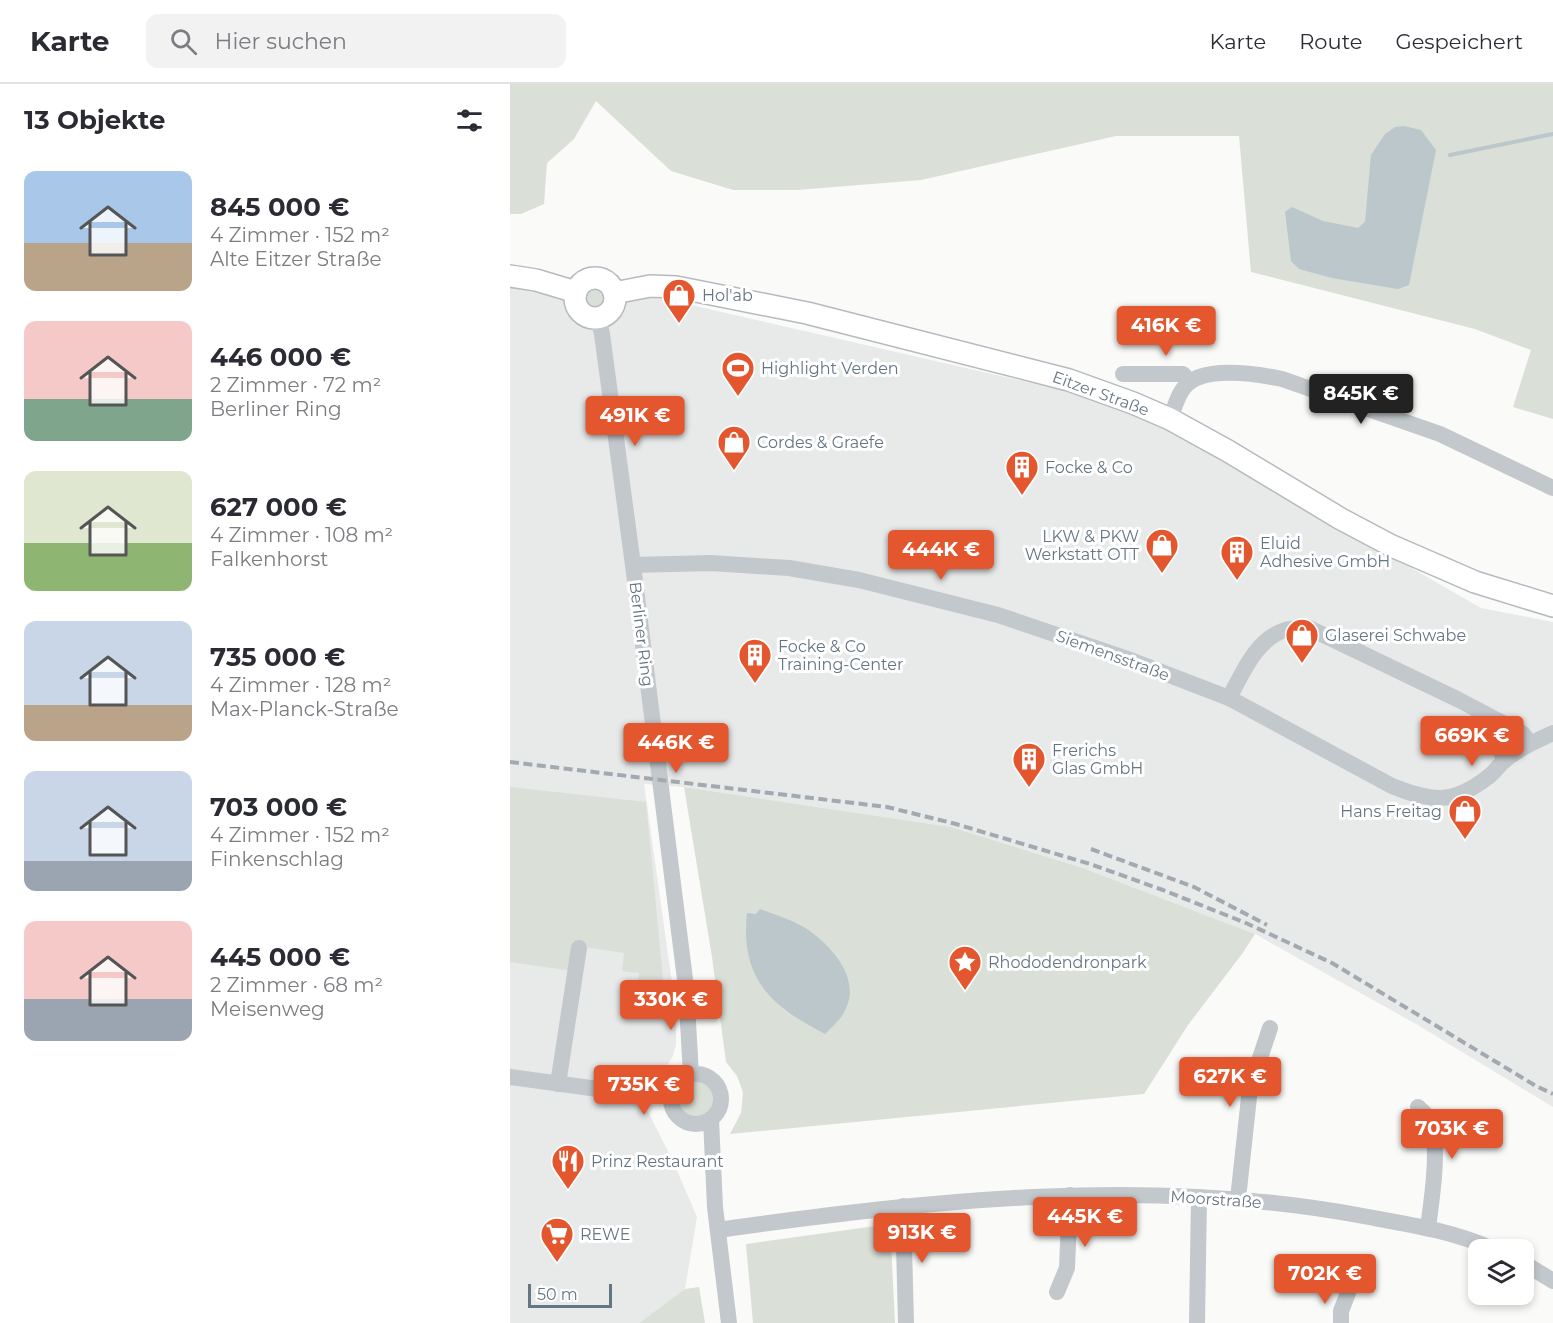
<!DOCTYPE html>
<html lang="de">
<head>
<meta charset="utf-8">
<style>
	:root { --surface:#fff; --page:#f2f2f3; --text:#2b2b33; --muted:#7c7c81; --line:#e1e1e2; --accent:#e4572e }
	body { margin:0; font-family:Montserrat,sans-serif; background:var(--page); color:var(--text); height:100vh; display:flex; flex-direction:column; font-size:22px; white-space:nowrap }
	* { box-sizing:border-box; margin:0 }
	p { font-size:20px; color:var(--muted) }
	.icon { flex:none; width:33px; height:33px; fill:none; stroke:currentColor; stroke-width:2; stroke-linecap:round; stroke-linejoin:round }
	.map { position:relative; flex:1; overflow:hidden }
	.details { display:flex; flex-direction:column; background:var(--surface); width:510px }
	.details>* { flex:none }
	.buttons { position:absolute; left:958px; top:1155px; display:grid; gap:12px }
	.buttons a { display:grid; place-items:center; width:66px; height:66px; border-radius:12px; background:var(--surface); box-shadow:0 3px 9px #0003; font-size:30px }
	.scale { position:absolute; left:18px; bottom:15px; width:84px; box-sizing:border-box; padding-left:6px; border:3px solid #657683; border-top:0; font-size:16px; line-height:21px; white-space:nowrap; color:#657683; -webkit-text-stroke:4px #fff; paint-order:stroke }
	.price { position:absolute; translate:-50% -51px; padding:0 14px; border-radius:6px; background:var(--accent); color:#fff; font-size:20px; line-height:39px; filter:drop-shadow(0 2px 3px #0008) }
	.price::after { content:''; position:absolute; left:50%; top:36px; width:18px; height:14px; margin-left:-9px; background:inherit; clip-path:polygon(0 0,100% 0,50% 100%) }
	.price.active { background:#222; color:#fff }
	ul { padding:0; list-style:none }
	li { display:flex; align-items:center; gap:18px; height:150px; padding:0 24px }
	li span { display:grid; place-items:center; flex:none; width:168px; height:120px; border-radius:12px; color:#555 }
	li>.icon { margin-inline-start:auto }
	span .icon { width:72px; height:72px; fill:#fffc; stroke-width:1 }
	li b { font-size:26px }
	h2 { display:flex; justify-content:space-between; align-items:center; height:72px; padding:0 24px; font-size:26px }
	header { display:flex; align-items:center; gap:36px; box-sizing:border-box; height:84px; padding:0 30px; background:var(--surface); border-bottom:2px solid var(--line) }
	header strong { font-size:28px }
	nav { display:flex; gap:33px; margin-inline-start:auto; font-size:21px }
	.search { width:420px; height:54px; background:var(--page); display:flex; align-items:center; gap:15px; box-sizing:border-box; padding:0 21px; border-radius:12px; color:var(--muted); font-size:22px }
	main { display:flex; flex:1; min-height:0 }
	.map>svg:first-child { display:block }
	.built { fill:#e8e9e9 }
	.green { fill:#dadfd7 }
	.water { fill:#bbc7cb }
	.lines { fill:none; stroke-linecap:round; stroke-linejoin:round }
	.stream { stroke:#bbc7cb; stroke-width:4 }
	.major-casing { stroke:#b5babe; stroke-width:24 }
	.minor { stroke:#c3c8cc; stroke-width:16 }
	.major { stroke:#fff; stroke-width:21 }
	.rail { stroke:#a2aab0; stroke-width:4; stroke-dasharray:9 4.5; stroke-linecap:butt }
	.labels { text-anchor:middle; stroke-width:6; stroke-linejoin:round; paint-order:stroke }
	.poi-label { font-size:16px; fill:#657683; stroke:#fff; text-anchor:start }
	.street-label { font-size:16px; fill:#657683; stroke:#fff }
</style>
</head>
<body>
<header>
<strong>Karte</strong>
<div class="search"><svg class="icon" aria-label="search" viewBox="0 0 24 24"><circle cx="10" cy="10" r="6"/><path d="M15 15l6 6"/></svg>Hier suchen</div>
<nav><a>Karte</a><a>Route</a><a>Gespeichert</a></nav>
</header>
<main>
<section class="details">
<h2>13 Objekte<svg class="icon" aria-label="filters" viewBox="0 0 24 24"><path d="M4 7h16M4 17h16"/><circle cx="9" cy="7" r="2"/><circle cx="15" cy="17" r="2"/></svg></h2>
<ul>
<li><span style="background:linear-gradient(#a9c7e8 60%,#b9a48a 0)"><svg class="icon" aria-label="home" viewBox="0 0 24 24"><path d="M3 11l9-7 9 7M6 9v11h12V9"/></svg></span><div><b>845 000 €</b><p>4 Zimmer · 152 m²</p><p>Alte Eitzer Straße</p></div></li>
<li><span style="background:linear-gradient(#f6c9c9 65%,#7fa58c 0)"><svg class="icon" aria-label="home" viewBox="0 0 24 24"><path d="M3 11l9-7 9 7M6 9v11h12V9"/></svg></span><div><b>446 000 €</b><p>2 Zimmer · 72 m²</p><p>Berliner Ring</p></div></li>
<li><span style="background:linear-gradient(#dfe7d0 60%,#8fb573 0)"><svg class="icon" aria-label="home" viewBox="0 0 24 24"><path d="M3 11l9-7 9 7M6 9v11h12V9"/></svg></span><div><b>627 000 €</b><p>4 Zimmer · 108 m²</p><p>Falkenhorst</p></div></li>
<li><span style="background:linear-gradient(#c9d6e8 70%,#b9a48a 0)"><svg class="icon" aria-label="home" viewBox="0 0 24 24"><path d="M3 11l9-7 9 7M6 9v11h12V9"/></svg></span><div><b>735 000 €</b><p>4 Zimmer · 128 m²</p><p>Max-Planck-Straße</p></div></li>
<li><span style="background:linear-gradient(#c9d6e8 75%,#9aa5b1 0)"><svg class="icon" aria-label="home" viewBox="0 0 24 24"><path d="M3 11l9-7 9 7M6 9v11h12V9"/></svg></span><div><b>703 000 €</b><p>4 Zimmer · 152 m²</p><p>Finkenschlag</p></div></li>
<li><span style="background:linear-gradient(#f6c9c9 65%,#9aa5b1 0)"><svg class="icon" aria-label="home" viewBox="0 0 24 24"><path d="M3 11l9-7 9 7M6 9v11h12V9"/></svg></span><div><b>445 000 €</b><p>2 Zimmer · 68 m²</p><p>Meisenweg</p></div></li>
</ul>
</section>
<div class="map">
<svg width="1043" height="1239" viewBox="0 0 1043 1239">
	<rect width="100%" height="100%" fill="#fafaf8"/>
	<!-- built -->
	<path class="built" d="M0,202h21l37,13 80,-4 422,97 94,33 317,183 72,14v485l-137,-83 -161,-90 -172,-66 -132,-41 -267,-40 -40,-3 32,227v33l-3,12 -7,11 -16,11 -3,32 25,49 25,58 -12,72 -46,34h-129z"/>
	<!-- green -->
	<g class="green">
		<path d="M0,0h1043v335l-40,-12 18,-57 -56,-21 -224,-57 -12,-136h-123l-195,44 -124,10h-64l-62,-19 -75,-70 -22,38 -27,24 -3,41 -23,10h-11z"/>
		<circle cx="84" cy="215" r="12"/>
		<path d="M0,703l136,15 18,187 -27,-3 2,-13 -17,-2 2,-18 -40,-6 -4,25 -70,-10z"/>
		<path d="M174,703l267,40 132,41 172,66 -13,20 -54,71 -44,69 -414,40 11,-21 2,-21 -6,-16 -11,-14 -14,-105z"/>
		<circle cx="186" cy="1015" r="22"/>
		<path d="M380,1140l5,99h-142l-7,-79z"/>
		<path d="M189,1203l6,36h-66l46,-34z"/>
	</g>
	<!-- water -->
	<g class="water">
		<path d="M894,42l17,4 15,20 -27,135 -11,4 -66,-11 -33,-9 -8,-8 -6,-49 7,-5 31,14 35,7 7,-6 6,-67 14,-21 10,-7z"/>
		<path d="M250,825c15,6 33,11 47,20 25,17 57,52 36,85 -4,7 -12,14 -18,20 -54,-28 -85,-55 -78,-121l9,1z"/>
	</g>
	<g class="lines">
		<!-- stream -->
		<path class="stream" d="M940,71l103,-21"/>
		<defs>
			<g id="major">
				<path d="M0,192l26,4 40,12"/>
				<circle cx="85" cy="214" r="20"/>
				<path d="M104,209l36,-7 26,1 131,26 262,67 64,23 37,16 58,32 113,68 51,27 83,36 78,24"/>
			</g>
		</defs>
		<!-- major casing -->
		<use href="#major" class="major-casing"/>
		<!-- minor -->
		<g class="minor">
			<path d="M88,234l4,16 31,231 53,422 5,88"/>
			<path d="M613,290h60l7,8"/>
			<path d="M660,335c4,-10 7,-22 13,-30 16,-25 75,-15 99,-10l158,55 113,54"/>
			<path d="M123,481l78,-2 78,5 70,12 139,35 127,43 104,40 163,88c40,16 60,19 96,-9 6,-4 10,-11 16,-16 14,-12 32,-20 49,-28"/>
			<path d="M719,614c14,-25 26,-58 56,-68 7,-2 16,-1 24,-2l148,71 65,34 8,10"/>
			<path d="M968,627l14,22 13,27"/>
			<circle cx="186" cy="1015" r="25"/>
			<path d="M0,993l117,16h45"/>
			<path d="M48,1000l21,-136"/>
			<path d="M908,1023c3,3 8,7 10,10 14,22 3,86 0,111"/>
			<path d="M201,1035l4,88 14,116"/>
			<path d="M728,1115l12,-111 20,-60"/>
			<path d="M393,1122l3,117"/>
			<path d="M208,1146c213,-30 431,-54 645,-14 44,8 91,15 132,34"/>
			<path d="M1014,1179l29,18"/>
			<path d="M547,1208l10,-24 3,-73"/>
			<path d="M687,1239l2,-126"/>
			<path d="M831,1239v-12l7,-18"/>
		</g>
		<!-- major -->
		<use href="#major" class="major"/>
		<!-- rail -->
		<g class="rail">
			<path d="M0,678l377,45 69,17 134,40 73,26 83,33 86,40 204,123 17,8"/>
			<path d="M581,765l103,38 73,38"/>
		</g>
	</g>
	<!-- icons -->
	<defs>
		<symbol id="shop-pin" viewBox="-11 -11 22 30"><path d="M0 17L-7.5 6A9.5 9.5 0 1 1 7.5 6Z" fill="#e4572e" stroke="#fff"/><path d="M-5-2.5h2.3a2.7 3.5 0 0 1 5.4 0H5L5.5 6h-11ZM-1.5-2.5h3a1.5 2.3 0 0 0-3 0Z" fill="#fff"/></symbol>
		<symbol id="stadium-pin" viewBox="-11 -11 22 30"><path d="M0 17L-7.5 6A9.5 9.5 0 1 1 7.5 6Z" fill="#e4572e" stroke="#fff"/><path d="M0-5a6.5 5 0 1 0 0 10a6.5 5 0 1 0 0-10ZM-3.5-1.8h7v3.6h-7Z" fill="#fff"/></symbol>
		<symbol id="building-pin" viewBox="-11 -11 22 30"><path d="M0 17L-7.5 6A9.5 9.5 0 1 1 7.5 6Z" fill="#e4572e" stroke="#fff"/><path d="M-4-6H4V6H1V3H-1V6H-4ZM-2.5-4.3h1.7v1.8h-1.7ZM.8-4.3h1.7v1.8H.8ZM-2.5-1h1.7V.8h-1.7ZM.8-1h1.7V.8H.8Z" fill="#fff"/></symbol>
		<symbol id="sight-pin" viewBox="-11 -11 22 30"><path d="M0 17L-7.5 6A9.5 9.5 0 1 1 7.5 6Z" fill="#e4572e" stroke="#fff"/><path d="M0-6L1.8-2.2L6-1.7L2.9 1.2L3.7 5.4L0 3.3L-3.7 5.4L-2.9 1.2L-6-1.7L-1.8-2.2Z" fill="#fff"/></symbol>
		<symbol id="restaurant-pin" viewBox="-11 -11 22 30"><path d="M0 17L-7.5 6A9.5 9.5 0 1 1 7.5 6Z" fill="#e4572e" stroke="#fff"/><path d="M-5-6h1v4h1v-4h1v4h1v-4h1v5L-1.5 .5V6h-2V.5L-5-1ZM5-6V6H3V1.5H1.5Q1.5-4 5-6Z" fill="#fff"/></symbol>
		<symbol id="supermarket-pin" viewBox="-11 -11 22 30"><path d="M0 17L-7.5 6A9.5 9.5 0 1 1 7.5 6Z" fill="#e4572e" stroke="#fff"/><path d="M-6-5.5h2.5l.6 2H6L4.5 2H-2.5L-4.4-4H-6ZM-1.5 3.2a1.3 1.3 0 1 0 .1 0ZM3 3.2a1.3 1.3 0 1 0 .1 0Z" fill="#fff"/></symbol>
	</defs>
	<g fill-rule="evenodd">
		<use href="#shop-pin" x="150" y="192" width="38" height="52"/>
		<use href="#stadium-pin" x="209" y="265" width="38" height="52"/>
		<use href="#shop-pin" x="205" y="339" width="38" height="52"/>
		<use href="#building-pin" x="493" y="364" width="38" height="52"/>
		<use href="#shop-pin" x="633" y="442" width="38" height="52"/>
		<use href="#building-pin" x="708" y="449" width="38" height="52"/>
		<use href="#shop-pin" x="773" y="532" width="38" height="52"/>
		<use href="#building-pin" x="226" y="552" width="38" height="52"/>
		<use href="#building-pin" x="500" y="656" width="38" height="52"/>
		<use href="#shop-pin" x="936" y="708" width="38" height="52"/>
		<use href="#sight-pin" x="436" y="859" width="38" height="52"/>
		<use href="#restaurant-pin" x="39" y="1058" width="38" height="52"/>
		<use href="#supermarket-pin" x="28" y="1131" width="38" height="52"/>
	</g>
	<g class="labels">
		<!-- poi labels -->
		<g class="poi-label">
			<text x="192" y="217">Hol'ab</text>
			<text x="251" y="290">Highlight Verden</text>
			<text x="247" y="364">Cordes &amp; Graefe</text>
			<text x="535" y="389">Focke &amp; Co</text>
			<text x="629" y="458" text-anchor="end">LKW &amp; PKW<tspan x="629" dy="18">Werkstatt OTT</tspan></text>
			<text x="750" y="465">Eluid<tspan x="750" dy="18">Adhesive GmbH</tspan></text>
			<text x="815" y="557">Glaserei Schwabe</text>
			<text x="268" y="568">Focke &amp; Co<tspan x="268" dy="18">Training-Center</tspan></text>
			<text x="542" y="672">Frerichs<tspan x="542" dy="18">Glas GmbH</tspan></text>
			<text x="932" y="733" text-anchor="end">Hans Freitag</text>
			<text x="478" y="884">Rhododendronpark</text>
			<text x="81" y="1083">Prinz Restaurant</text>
			<text x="70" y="1156">REWE</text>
		</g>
		<!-- street labels -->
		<g class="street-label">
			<text transform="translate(591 309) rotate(20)" y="6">Eitzer Straße</text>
			<text transform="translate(132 550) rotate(83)" y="6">Berliner Ring</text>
			<text transform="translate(603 571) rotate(20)" y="6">Siemensstraße</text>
			<text transform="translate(706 1115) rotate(4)" y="6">Moorstraße</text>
		</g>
	</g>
</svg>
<div class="buttons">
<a><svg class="icon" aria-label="layers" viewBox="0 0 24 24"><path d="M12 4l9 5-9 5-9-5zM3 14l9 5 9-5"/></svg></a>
</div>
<div class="scale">50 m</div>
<b class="price" style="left:656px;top:273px">416K €</b>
<b class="price active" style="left:851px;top:341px">845K €</b>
<b class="price" style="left:125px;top:363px">491K €</b>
<b class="price" style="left:431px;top:497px">444K €</b>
<b class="price" style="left:962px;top:683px">669K €</b>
<b class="price" style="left:166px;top:690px">446K €</b>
<b class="price" style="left:161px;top:947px">330K €</b>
<b class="price" style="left:720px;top:1024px">627K €</b>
<b class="price" style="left:134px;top:1032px">735K €</b>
<b class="price" style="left:942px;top:1076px">703K €</b>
<b class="price" style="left:575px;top:1164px">445K €</b>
<b class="price" style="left:412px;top:1180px">913K €</b>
<b class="price" style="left:815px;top:1221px">702K €</b>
</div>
</main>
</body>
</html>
